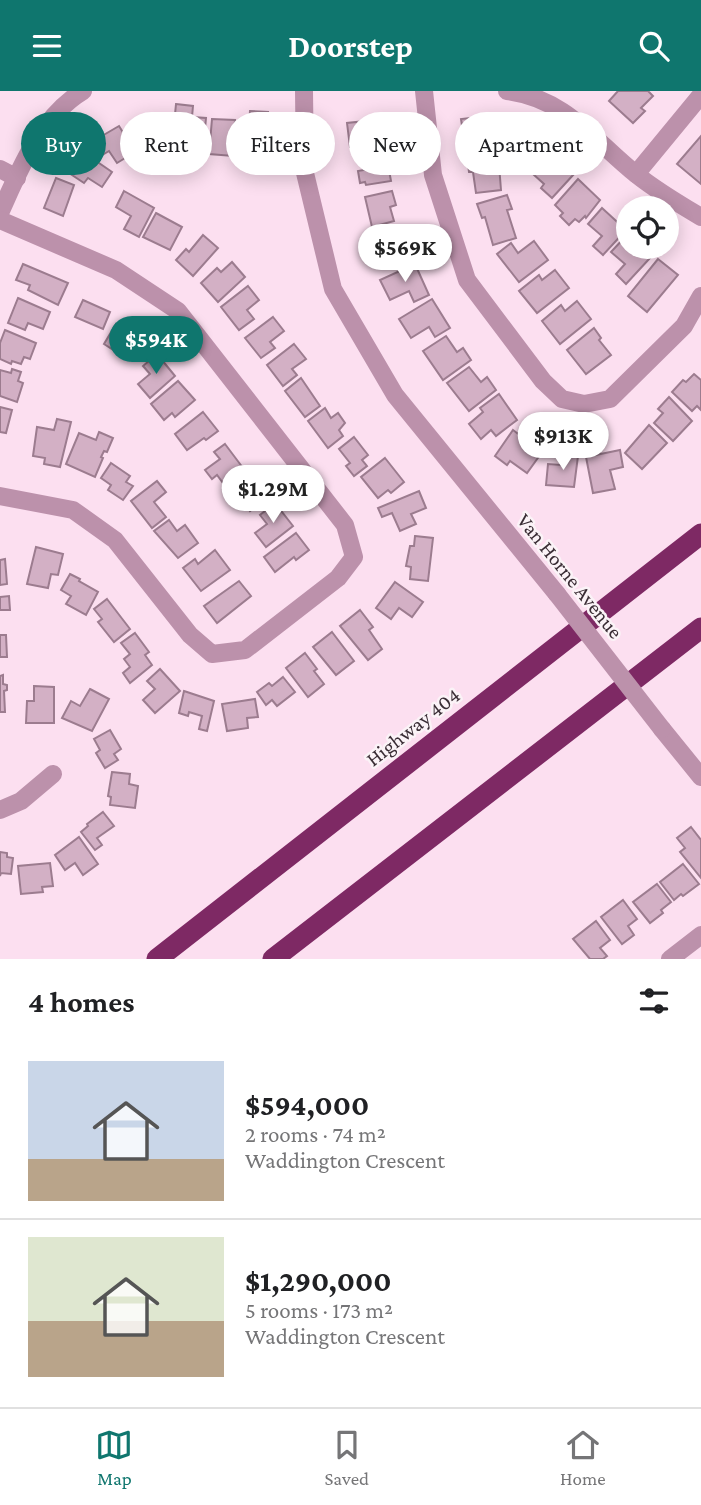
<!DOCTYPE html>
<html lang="en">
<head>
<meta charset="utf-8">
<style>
	:root { --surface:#fff; --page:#f6f6f6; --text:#202124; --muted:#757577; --line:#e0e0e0; --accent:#0f766e }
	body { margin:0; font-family:"Crimson Pro",serif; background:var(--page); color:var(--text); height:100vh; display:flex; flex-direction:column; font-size:26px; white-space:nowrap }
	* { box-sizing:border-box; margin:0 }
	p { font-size:23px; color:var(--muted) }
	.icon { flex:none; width:38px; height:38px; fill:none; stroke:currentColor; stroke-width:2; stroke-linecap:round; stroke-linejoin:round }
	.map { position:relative; height:868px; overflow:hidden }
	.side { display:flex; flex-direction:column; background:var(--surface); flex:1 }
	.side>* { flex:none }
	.banner { position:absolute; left:21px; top:21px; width:660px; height:63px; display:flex; gap:14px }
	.controls { position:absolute; left:616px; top:105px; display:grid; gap:14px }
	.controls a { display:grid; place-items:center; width:63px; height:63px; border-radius:50%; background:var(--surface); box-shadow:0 4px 18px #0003; font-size:35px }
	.price { position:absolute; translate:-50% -60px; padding:0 16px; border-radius:24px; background:#fff; color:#222; font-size:23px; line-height:46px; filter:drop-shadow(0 2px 4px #0008) }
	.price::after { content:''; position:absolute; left:50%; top:42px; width:21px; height:16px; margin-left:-10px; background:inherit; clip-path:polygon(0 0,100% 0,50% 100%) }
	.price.on { background:var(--accent); color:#fff }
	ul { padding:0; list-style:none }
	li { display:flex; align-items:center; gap:21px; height:175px; padding:0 28px }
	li+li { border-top:2px solid var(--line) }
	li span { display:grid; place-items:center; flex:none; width:196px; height:140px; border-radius:0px; color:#555 }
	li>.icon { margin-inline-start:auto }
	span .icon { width:84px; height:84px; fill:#fffc; stroke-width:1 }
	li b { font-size:30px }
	h2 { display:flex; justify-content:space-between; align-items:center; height:84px; padding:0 28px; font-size:30px }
	.pill { padding:0 24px; border-radius:32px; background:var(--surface); box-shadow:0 4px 18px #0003; font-size:24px; line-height:63px }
	.pill.on { background:var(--accent); color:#fff }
	header { display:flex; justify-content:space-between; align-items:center; height:91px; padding:0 28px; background:var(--accent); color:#fff; font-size:32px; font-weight:700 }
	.dock { display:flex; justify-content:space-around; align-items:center; height:98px; border-top:2px solid var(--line); background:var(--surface); font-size:19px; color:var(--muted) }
	.dock a { display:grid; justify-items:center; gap:4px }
	.dock .on { color:var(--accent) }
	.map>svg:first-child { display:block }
	.building { fill:#d3b0c5; stroke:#9c7c8f; stroke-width:2 }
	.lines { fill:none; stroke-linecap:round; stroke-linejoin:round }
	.minor { stroke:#bc91ab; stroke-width:18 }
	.highway { stroke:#7e2964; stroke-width:21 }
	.minor-bridge { stroke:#bc91ab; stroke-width:18 }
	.labels { text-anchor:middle; stroke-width:5; stroke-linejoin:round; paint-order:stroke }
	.street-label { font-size:21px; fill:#3a2d35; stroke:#fbf3f7 }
</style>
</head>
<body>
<header><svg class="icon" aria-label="menu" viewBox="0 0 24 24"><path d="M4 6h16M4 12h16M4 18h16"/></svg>Doorstep<svg class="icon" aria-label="search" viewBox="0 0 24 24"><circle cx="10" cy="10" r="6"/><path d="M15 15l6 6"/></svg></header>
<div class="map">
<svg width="701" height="868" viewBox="0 0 701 868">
	<rect width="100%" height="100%" fill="#fcdff0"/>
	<!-- building -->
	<g class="building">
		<path d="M618,0h30l5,5 -12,12 4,3 -12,12 -24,-22z"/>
		<path d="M176,13l17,2 -1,11 14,1 -3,33 -18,-1 1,-11h-3v-3l-10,-1z"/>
		<path d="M250,20l18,1 -3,40 -18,-2z"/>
		<path d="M478,26l1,3 16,-2 4,29 -33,5 -5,-33z"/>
		<path d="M140,28l22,1 -1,3h8l-1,26 -22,-1 1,-12h-8z"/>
		<path d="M212,28l23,1 -2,36 -24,-2z"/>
		<path d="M384,28l1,17 -14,1 1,8 -22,2 -3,-24z"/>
		<path d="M119,35l16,26 -18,11 -8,-12 -5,3 -9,-14z"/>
		<path d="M701,45v48l-24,-20z"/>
		<path d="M539,56l21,20 2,-3 12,10 -22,24 -11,-10 3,-4 -21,-19z"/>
		<path d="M83,61l29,20 -10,15 -14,-9 -4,5 -15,-10z"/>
		<path d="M498,61l3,38 -25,3 -3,-21h-4l-2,-16z"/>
		<path d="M386,63l5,27 -25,4 -1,-3 -5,1 -2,-12 6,-1 -1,-12z"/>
		<path d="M56,87l18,7 -11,31 -19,-8z"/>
		<path d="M578,88l22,21 -14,18 -1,-2 -6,6 -4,-3 -6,6 -9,-9 3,-3 -8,-8z"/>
		<path d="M124,100l30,17 -15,29 -15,-8 7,-13 -15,-9z"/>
		<path d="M392,100l4,14 -6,2 4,14 -22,6 -7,-30z"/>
		<path d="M507,104l5,14 -5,1 9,28 -23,7 -8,-28 -3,1 -5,-14z"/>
		<path d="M602,117l24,22 -23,25 -10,-9 9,-10 -14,-12z"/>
		<path d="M156,122l26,14 -12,23 -27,-13z"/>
		<path d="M402,135l10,30 -34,12 -7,-20 18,-6 -3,-11z"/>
		<path d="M203,144l15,13 -25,28 -17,-16 10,-11 3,3z"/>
		<path d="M626,145l2,2v9h10l12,11 -24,26 -10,-10 9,-10 -14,-12z"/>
		<path d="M534,150l14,19 -29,22 -22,-28 14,-11 7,10z"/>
		<path d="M658,168l20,16 -31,37 -19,-16z"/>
		<path d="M232,171l13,15 -27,25 -17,-19 16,-15 4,4z"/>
		<path d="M23,173l45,19 -10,22 -30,-15 2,-5 -14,-5z"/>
		<path d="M415,173l14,31 -15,7 -5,-11 -19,9 -10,-20z"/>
		<path d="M555,179l14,18 -32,25 -18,-22 20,-16 3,5z"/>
		<path d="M248,195l11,14 -12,10 7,9 -15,11 -18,-23z"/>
		<path d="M18,207l32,14 -7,17 -15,-6 -3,7 -17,-7z"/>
		<path d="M432,208l18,29 -15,9 -6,-10 -18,11 -12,-19z"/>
		<path d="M83,209l27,12 -7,17 -28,-12z"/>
		<path d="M577,210l14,18 -31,25 -18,-23 19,-16 4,6z"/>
		<path d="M273,226l11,14 -14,11 5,6 -14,10 -16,-20z"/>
		<path d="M116,233l25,16 -12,20 -25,-16z"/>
		<path d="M594,237l7,10 -2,2 12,15 -25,19 -19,-24z"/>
		<path d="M5,239l31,13 -6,16 -6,-2 -3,7 -9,-3 -1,3 -11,-5v-16z"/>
		<path d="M446,245l11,16 6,-4 8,12 -28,20 -20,-29z"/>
		<path d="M294,253l12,15 -14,10 5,6 -14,11 -16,-21z"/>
		<path d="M157,263l18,22 -25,22 -12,-14 12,-10 -7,-8z"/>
		<path d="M469,276l12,15 6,-5 9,13 -27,21 -22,-28z"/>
		<path d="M12,278l9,3 -3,9 5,2 -6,19 -17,-6v-26l11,3z"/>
		<path d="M694,283l7,6v30l-4,-4 -5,5 -20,-19 11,-12 3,2z"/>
		<path d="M301,287l19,28 -15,11 -20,-26z"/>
		<path d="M178,290l17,19 -20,17 -3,-4 -8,7 -13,-16z"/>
		<path d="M499,303l18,26 -21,16 -5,-6 -10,9 -12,-15 14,-12 -3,-4z"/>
		<path d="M669,306l23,24 -19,20 -19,-18 9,-10 -5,-4z"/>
		<path d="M0,316l12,3 -6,23 -6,-1z"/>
		<path d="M325,317l6,10 7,-5 7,10 -6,7 4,6 -15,12 -20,-27z"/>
		<path d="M203,321l15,19 -12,9 -2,-2 -17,12 -12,-16z"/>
		<path d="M57,328l14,3 -11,45 -16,-3 1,-6 -12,-2 4,-29 17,3z"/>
		<path d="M649,334l18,18 -25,26 -17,-16z"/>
		<path d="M513,339l13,10 -2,3 16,12 -13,18 -17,-12 -3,4 -12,-9z"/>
		<path d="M99,341l14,6 -6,14 -3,-1 -3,6 2,1 -8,19 -29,-13 13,-31 17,7z"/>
		<path d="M354,346l14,18 -6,5 5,6 -13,10 -8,-10 4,-3 -11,-14z"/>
		<path d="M225,353l18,24 -20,15 -6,-8 -5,4 -7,-9 15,-11 -6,-7z"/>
		<path d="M620,359l3,17 -13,3 5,19 -22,4 -7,-36z"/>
		<path d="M562,363l16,2 -4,31 -28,-2 2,-21 13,1z"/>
		<path d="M385,367l19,24 -13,11 -3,-3 -10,8 -17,-21z"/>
		<path d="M111,372l19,13 -4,6 7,4 -10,14 -15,-10 3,-5 -10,-7z"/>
		<path d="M249,379l13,16 -5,3 8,10 -15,12 -12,-16 -8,5 -7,-10z"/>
		<path d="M157,390l9,11 -12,10 12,15 -14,11 -21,-27z"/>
		<path d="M419,400l7,17 -15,6 5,10 -16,7 -8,-18 -10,4 -4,-9z"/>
		<path d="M275,412l18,23 -27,21 -11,-14 12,-9 -7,-9z"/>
		<path d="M169,429l8,11 8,-6 13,18 -20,15 -24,-27z"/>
		<path d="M296,442l13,17 -13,10 -2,-3 -19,15 -11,-15z"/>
		<path d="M415,445l18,2 -5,43 -18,-2 1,-12 -5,-1 4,-20h4z"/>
		<path d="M36,456l27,7 -5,21 -7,-1 -3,14 -21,-4z"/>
		<path d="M215,459l15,20 -29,21 -18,-23 12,-9 3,5z"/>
		<path d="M5,468l2,25 -7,1v-25z"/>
		<path d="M70,483l10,5 -1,2 19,11 -12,23 -20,-11 5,-8 -10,-6z"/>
		<path d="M239,490l12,15 -34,27 -13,-17z"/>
		<path d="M395,491l28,20 -11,15 -13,-9 -8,11 -15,-11z"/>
		<path d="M9,505l1,14h-10v-13z"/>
		<path d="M107,508l23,30 -16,13 -16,-20 4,-3 -8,-10z"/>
		<path d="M360,519l13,17 -4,3 13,19 -14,11 -28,-34z"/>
		<path d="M332,541l22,29 -18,14 -23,-28z"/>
		<path d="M135,542l14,19 -4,3 7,10 -22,18 -7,-10 7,-6 -6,-8 6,-5 -9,-11z"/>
		<path d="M0,544h6l1,22h-7z"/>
		<path d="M305,562l12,16 -3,2 10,13 -16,13 -22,-29z"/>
		<path d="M160,578l20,22 -25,22 -12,-13 12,-11 -8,-8z"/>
		<path d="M3,584v9l4,1v5l-3,1 1,21h-5v-36z"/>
		<path d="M283,586l12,15 -18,14 -5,-6 -6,5 -9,-13 12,-9 3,3z"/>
		<path d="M34,595l20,1v36h-28l1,-22h7z"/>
		<path d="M90,598l19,10 -17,32 -30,-13 9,-17 9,5z"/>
		<path d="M184,600l30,10 -7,30 -8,-2 3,-13 -13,-4 -1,4 -9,-3z"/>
		<path d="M255,608l3,18 -11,1 1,10 -21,3 -5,-27z"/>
		<path d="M110,639l11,19 -7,5 4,6 -13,8 -9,-15 4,-3 -6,-11z"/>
		<path d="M112,681l18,2 -1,10 9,2 -3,22 -25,-3 1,-8 -3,-1z"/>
		<path d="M103,721l11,14 -17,12 5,7 -7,5 -14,-18 7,-6 -1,-2z"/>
		<path d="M691,736l10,13v38l-21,-26 5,-4 -8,-10z"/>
		<path d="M79,746l19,27 -15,11 -8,-12 -10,7 -10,-15z"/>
		<path d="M0,761l7,1v4l6,1 -2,16 -10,-1 -1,3z"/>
		<path d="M50,772l3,23 -11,1 1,5 -22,2 -3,-28z"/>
		<path d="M683,773l16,20 -16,12 -2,-2 -7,6 -14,-18z"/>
		<path d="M657,793l14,18 -10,8 2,3 -13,10 -17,-21z"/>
		<path d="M623,809l14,19 -9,7 6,9 -12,9 -21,-27z"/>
		<path d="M596,830l14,19 -10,8 7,8 -4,3h-13l-17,-20z"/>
	</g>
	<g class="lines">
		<!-- minor -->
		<g class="minor">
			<path d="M304,0l1,82 28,116 62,106 162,199"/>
			<path d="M424,0l9,84 34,105 76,101 19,18 22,5 26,-5 74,-73 17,-30"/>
			<path d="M507,0c60,8 86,49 130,84 20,16 42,29 64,42"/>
			<path d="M0,78l17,9"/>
			<path d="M636,83l65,-79"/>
			<path d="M0,122c20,-44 40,-96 83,-122"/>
			<path d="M0,129l116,50 62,41 167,214 9,32 -16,21 -93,72 -33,4 -22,-19 -75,-95 -42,-30 -73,-14"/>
			<path d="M662,638l39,48"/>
			<path d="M0,719l21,-9 32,-27"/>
			<path d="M670,868l31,-24"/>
		</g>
		<!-- highway -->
		<g class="highway">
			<path d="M157,868l544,-425"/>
			<path d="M273,868l428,-331"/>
		</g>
		<!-- minor-bridge -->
		<path class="minor-bridge" d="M557,503l105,135"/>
	</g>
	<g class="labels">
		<!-- street labels -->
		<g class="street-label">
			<text transform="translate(570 485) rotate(51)" y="7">Van Horne Avenue</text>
			<text transform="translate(413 636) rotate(-38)" y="7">Highway 404</text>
		</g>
	</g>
</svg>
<div class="controls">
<a><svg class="icon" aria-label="locate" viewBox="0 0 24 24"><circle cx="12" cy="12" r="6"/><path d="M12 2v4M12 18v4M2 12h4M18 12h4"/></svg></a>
</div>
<b class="price" style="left:405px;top:193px">$569K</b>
<b class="price on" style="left:156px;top:285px">$594K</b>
<b class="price" style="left:563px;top:381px">$913K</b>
<b class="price" style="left:273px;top:434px">$1.29M</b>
<div class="banner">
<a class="pill on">Buy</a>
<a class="pill">Rent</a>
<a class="pill">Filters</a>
<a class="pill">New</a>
<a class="pill">Apartment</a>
</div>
</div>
<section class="side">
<h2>4 homes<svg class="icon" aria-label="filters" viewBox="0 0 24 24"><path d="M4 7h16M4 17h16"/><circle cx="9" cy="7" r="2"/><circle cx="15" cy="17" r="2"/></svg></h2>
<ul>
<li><span style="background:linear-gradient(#c9d6e8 70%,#b9a48a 0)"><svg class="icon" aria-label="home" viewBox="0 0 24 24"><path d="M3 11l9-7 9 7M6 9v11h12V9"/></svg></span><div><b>$594,000</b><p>2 rooms · 74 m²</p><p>Waddington Crescent</p></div></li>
<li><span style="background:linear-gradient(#dfe7d0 60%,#b9a48a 0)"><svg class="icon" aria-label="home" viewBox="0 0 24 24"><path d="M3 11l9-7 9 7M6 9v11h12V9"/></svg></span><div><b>$1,290,000</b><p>5 rooms · 173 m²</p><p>Waddington Crescent</p></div></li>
</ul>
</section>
<nav class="dock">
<a class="on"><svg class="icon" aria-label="map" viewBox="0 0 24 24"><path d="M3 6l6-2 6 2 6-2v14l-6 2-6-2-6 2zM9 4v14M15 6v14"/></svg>Map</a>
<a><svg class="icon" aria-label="saved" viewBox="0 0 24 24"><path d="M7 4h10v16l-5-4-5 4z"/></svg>Saved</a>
<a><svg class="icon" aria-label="home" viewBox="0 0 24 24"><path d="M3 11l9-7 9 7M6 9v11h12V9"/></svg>Home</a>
</nav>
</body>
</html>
